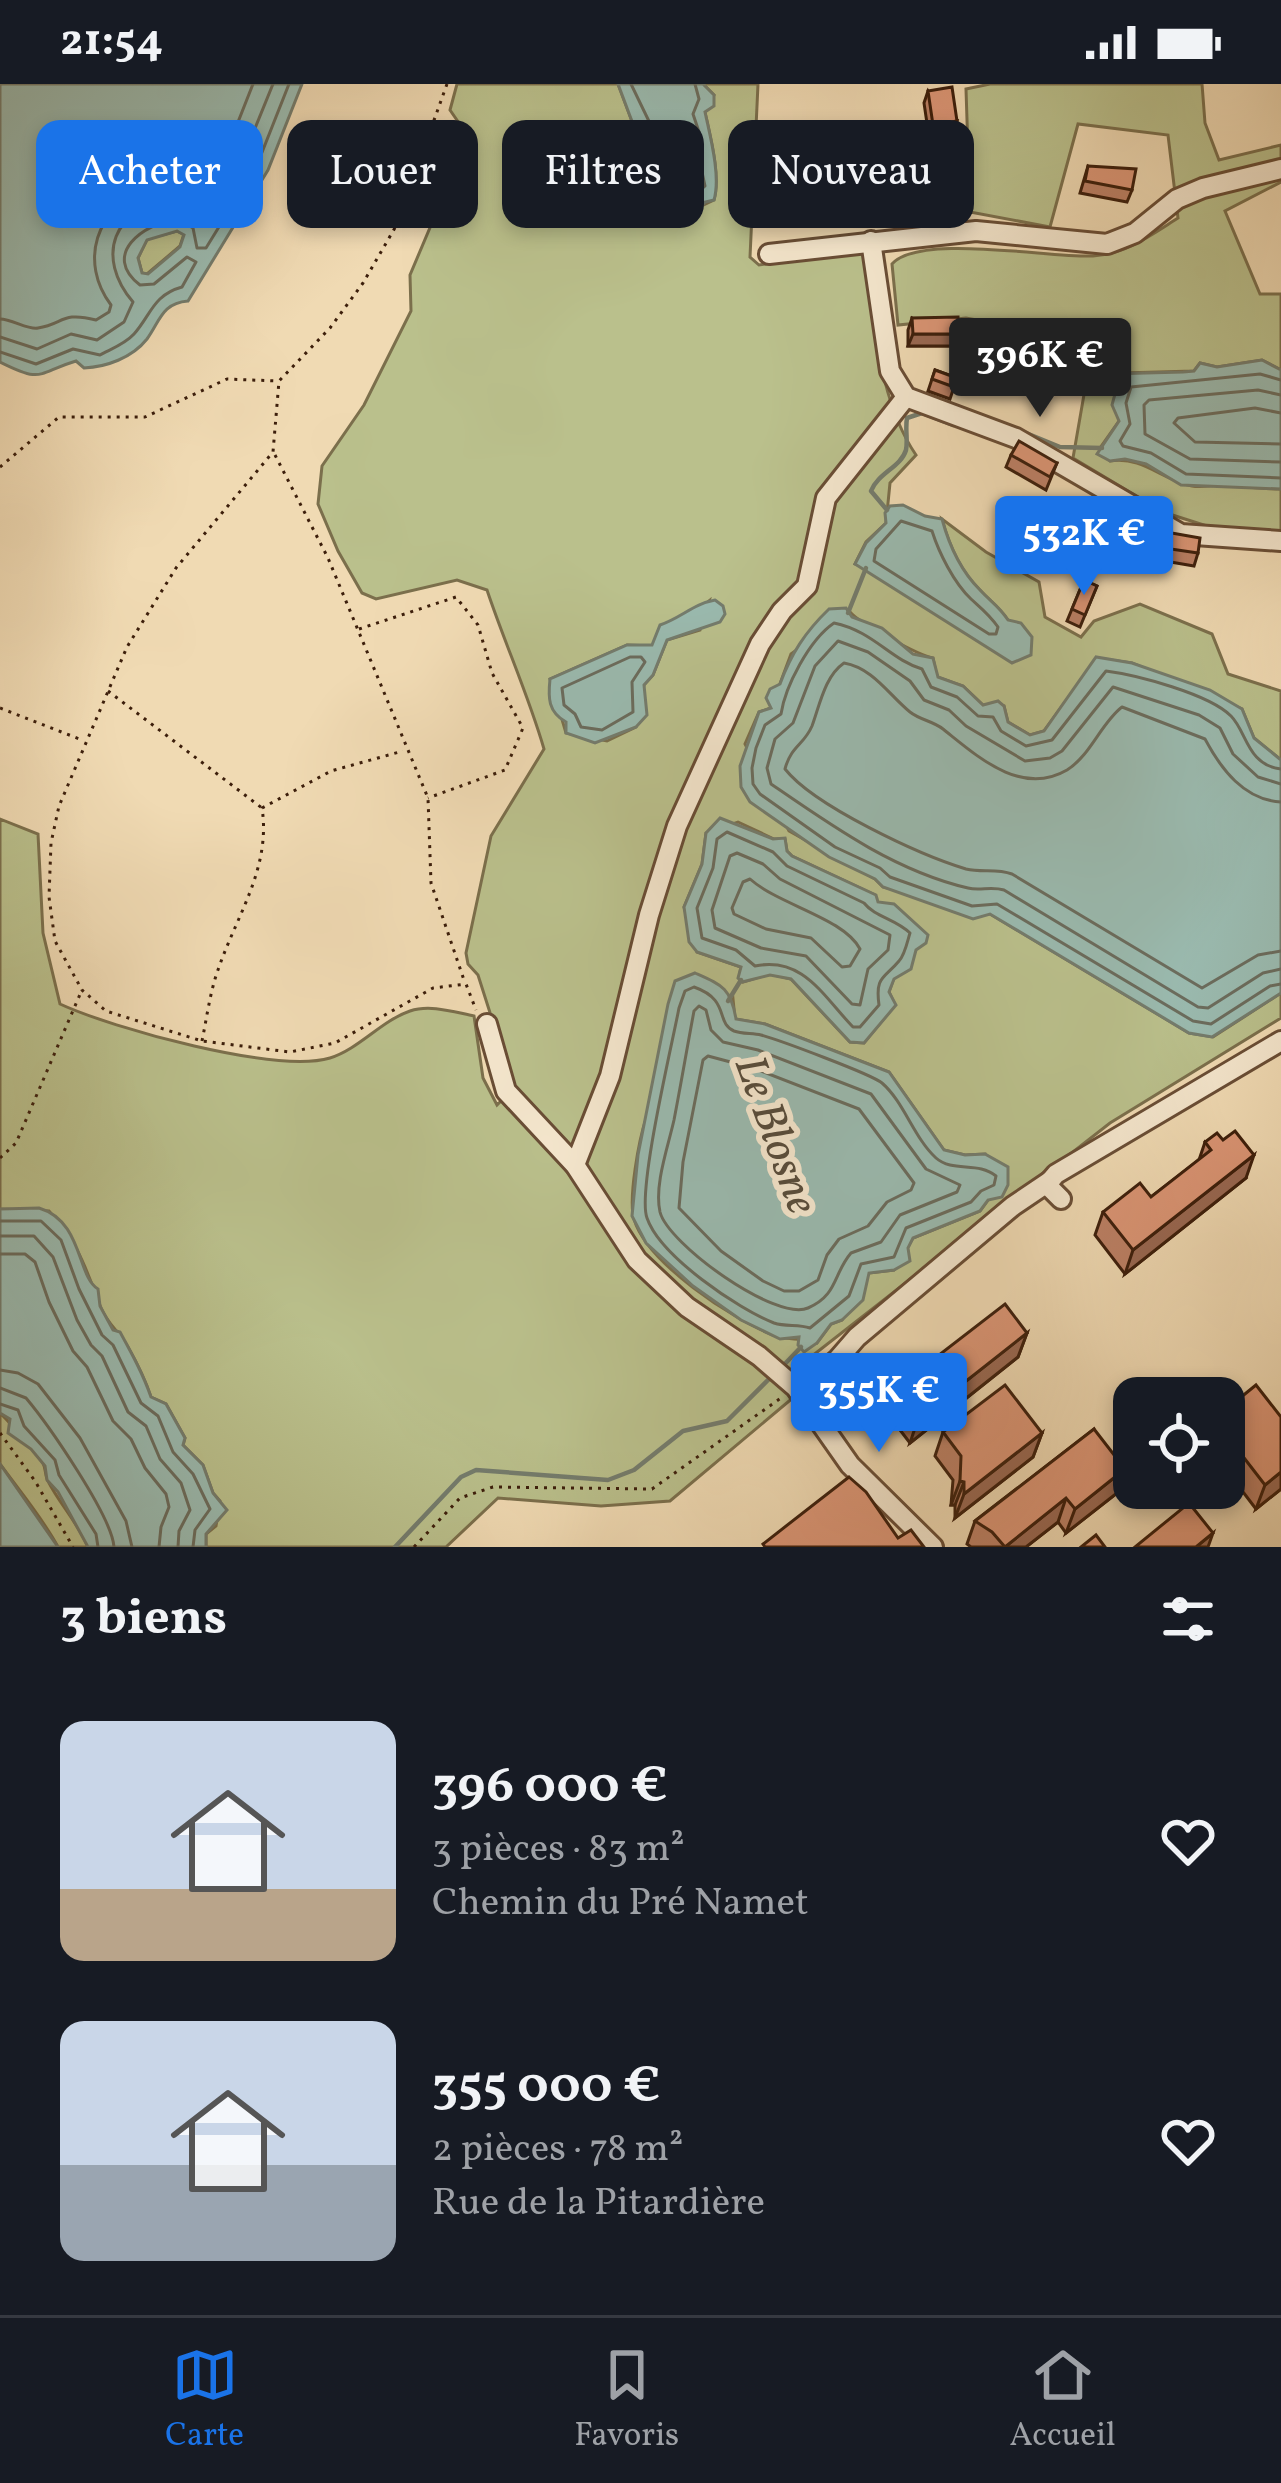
<!DOCTYPE html>
<html lang="fr">
<head>
<meta charset="utf-8">
<style>
	:root { --surface:#171b24; --page:#242831; --text:#f1f3f6; --muted:#9ea1a6; --line:#363941; --accent:#1a73e8 }
	body { margin:0; font-family:Vollkorn,serif; background:var(--page); color:var(--text); height:100vh; display:flex; flex-direction:column; font-size:45px; white-space:nowrap }
	* { box-sizing:border-box; margin:0 }
	p { font-size:39px; color:var(--muted) }
	.icon { flex:none; width:66px; height:66px; fill:none; stroke:currentColor; stroke-width:2; stroke-linecap:round; stroke-linejoin:round }
	.map { position:relative; height:1463px; overflow:hidden }
	.details { display:flex; flex-direction:column; background:var(--surface); flex:1 }
	.details>* { flex:none }
	.hud { position:absolute; left:36px; top:36px; width:1209px; height:108px; display:flex; gap:24px }
	.controls { position:absolute; left:1113px; top:1293px; display:grid; gap:24px }
	.controls a { display:grid; place-items:center; width:132px; height:132px; border-radius:24px; background:var(--surface); box-shadow:0 6px 18px #0003; font-size:60px }
	.price { position:absolute; translate:-50% -102px; padding:0 27px; border-radius:12px; background:var(--accent); color:#fff; font-size:39px; line-height:78px; filter:drop-shadow(0 3px 6px #0008) }
	.price::after { content:''; position:absolute; left:50%; top:72px; width:36px; height:27px; margin-left:-18px; background:inherit; clip-path:polygon(0 0,100% 0,50% 100%) }
	.price.selected { background:#222; color:#fff }
	ul { padding:0; list-style:none }
	li { display:flex; align-items:center; gap:36px; height:300px; padding:0 60px }
	li span { display:grid; place-items:center; flex:none; width:336px; height:240px; border-radius:24px; color:#555 }
	li>.icon { margin-inline-start:auto }
	span .icon { width:144px; height:144px; fill:#fffc; stroke-width:1 }
	li b { font-size:51px }
	h2 { display:flex; justify-content:space-between; align-items:center; height:144px; padding:0 60px; font-size:51px }
	.pill { padding:0 42px; border-radius:24px; background:var(--surface); box-shadow:0 6px 18px #0003; font-size:42px; line-height:108px }
	.pill.selected { background:var(--accent); color:#fff }
	.status { display:flex; justify-content:space-between; align-items:center; height:84px; padding:0 60px; background:var(--surface); direction:ltr }
	.status svg { height:33px; fill:currentColor }
	.tabs { display:flex; justify-content:space-around; align-items:center; height:168px; border-top:3px solid var(--line); background:var(--surface); font-size:33px; color:var(--muted) }
	.tabs a { display:grid; justify-items:center; gap:6px }
	.tabs .selected { color:var(--accent) }
	.map>svg:first-child { display:block }
	.green { fill:#bac08c; stroke:#7b6f4c; stroke-width:3; fill-rule:evenodd }
	.water { fill:#9abaaf; stroke:#747c6d; stroke-width:3; fill-rule:evenodd }
	.lines { fill:none; stroke-linecap:round; stroke-linejoin:round }
	.shore { stroke:#6b6c5d; stroke-width:3 }
	.stream { stroke:#747c6d; stroke-width:4.5 }
	.minor-casing { stroke:#694d35; stroke-width:24 }
	.path { stroke:#3c1e0b; stroke-width:3; stroke-dasharray:3 6; stroke-linecap:butt }
	.minor { stroke:#f5e7ce; stroke-width:18 }
	.wall { fill:#bc8065; stroke:#3c1e0b; stroke-width:3 }
	.shaded-wall { fill:#996852; stroke:#3c1e0b; stroke-width:3 }
	.building { fill:#db9575; stroke:#3c1e0b; stroke-width:3 }
	.labels { text-anchor:middle; stroke-width:12; stroke-linejoin:round; paint-order:stroke }
	.water-label { font-size:45px; font-style:italic; fill:#584d3c; stroke:#f5e7ce }
</style>
</head>
<body>
<div class="status"><b>21:54</b><svg viewBox="0 0 49 12"><path d="M0 12V9h3v3zM5 12V6h3v6zM10 12V3h3v9zM15 12V0h3v12zM26 1h20v11H26zM47 4h2v5h-2z"/></svg></div>
<div class="map">
<svg width="1281" height="1463" viewBox="0 0 1281 1463">
	<rect width="100%" height="100%" fill="#f0dab3"/>
	<filter id="stains"><feTurbulence type="fractalNoise" baseFrequency=".00167" numOctaves="4"/><feColorMatrix values="0 0 0 0 .2 0 0 0 0 .09 0 0 0 0 .02 0 0 0 .5 -.17"/></filter>
	<radialGradient id="worn" r=".72"><stop offset=".6" stop-color="#630" stop-opacity="0"/><stop offset="1" stop-color="#630" stop-opacity=".3"/></radialGradient>
	<!-- green -->
	<g class="green">
		<path d="M457,0h161l18,48 11,14c-2,22 9,41 4,63l10,11h11l42,-20c7,-24 -4,-65 -9,-88l9,-17 -11,-11h55l-8,173 9,8 104,-15c12,67 14,148 53,205l-26,28 -4,40 -20,19 -11,22 153,56c-9,-13 -18,-19 -28,-30 -19,-18 -31,-45 -38,-71l44,33 53,30 6,35 36,20 13,-16 46,-17 72,30 16,40 53,17v69l-27,-22 -12,-29 -110,-46 -35,-5 -53,73 -14,4 -22,-13 -4,-16 -21,-1 -20,-19 -26,-9 -4,-19c-15,-3 -74,-35 -83,-46l-59,42 -20,54 -12,4 -14,32 44,87 86,48 8,8 107,27 199,119 24,4 68,-44v25l-171,105 -312,244 9,19 -137,115 -69,5 -103,-8 -52,49h-240v-13l10,-8 4,-25 -7,-8 -10,-28 -20,-20 2,-7 -19,-34 -15,-7c-6,-18 -14,-34 -23,-50 -8,-14 -21,-24 -27,-39 -16,-41 -20,-60 -52,-97l-49,-2v-390l38,15 5,99 17,71c52,24 216,70 270,54 29,-9 51,-37 80,-47 20,-7 44,1 64,5l9,62 14,27 17,-17 -36,-113 -10,-11 -2,-11 25,-117 53,-87c-16,-55 -39,-105 -57,-159l-30,-10 -81,19 -14,-6 -24,-42 -20,-47 4,-38 42,-61 47,-94 -1,-36 27,-64 24,-85 -11,-16zM709,517l-9,29 -33,10 -14,35 -9,10 -8,42 -29,14 -41,-8 -16,-54 77,-34 25,1zM738,738l36,17h11l2,12 5,5 83,39 19,83 -5,14 6,13 -31,38 -14,-1 -59,-63 -21,-5 -27,8 -4,-4 2,-11 -44,-15 -13,-45 18,-43 4,-31zM733,915l2,20 30,5 124,48 55,78 21,5 20,-1 3,46 -8,11 -67,27 -19,32 -25,3 -27,47 -11,4 -14,19c-16,-6 -31,-2 -44,-8 -41,-16 -126,-72 -139,-116 -6,-20 5,-80 12,-100 11,-28 66,-92 87,-120z"/>
		<path d="M990,0h212l3,39 14,37 62,-15v37l-56,29 35,83h21v76l-19,-10 -45,7 -17,-4 -6,8 -72,2 -8,11 5,37 -19,27 10,13c34,-5 51,19 82,25 10,2 20,-1 30,-1 19,1 39,4 59,4v42l-71,-4 -47,-15 -90,-54 13,-75 -71,-21 6,-34 -55,-10 -68,7 -6,-61c27,-31 158,-6 201,-8 33,-2 58,-21 85,-38l-10,-83 -90,-11 -28,103 -80,-15 -4,-123z"/>
		<path d="M177,147l7,3 -4,12 -33,28 -5,-1 -4,-15 9,-19z"/>
		<path d="M0,1329c4,3 39,43 43,50 3,6 2,13 5,18 11,22 30,42 40,66h-30c-14,-27 -40,-58 -58,-83z"/>
	</g>
	<!-- water -->
	<g class="water">
		<path d="M0,0h302l-34,86 -80,131c-26,2 -28,20 -41,38 -15,19 -41,28 -63,29l-8,-7c-40,12 -32,23 -76,1zM177,147l7,4 -4,12 -32,27 -6,-1 -4,-15 9,-18z"/>
		<path d="M618,0h85l11,11v11l-9,6c5,24 16,64 9,88l-9,2 -9,11 -36,7 -10,-11 4,-14 -12,-12 6,-13 -1,-24 -11,-14z"/>
		<path d="M1262,276l19,10v119l-100,-4 -35,-21 -21,-5 -15,2 -13,-7 22,-33 -7,-16 3,-11 -6,-20 74,-2 11,-1 6,-8 17,4z"/>
		<path d="M903,421l22,11 17,3c7,26 19,52 38,71 10,11 19,16 28,30l13,3 11,14 -1,18 -19,8 -157,-99 11,-21 20,-20 -1,-10 5,-7z"/>
		<path d="M715,516l8,6 2,8 -5,8 -53,18 -14,35 -9,10 3,30 -11,12 -41,16 -29,-10v-11c-18,-10 -18,-24 -16,-43l77,-34h25l8,-20c21,-7 33,-21 55,-25z"/>
		<path d="M846,524l6,9 30,11 31,26 20,4 5,19 25,9 20,19 15,-4 6,5 4,16 22,13 14,-4 52,-74 36,6 78,27 32,19 12,29 27,22v233l-69,44 -23,-4 -199,-119 -17,5 -90,-32 -8,-8 -46,-22 -79,-55 -9,-15 -1,-21 19,-54 12,-4 -5,-10 4,-9 10,-5c11,-30 25,-52 49,-75z"/>
		<path d="M720,734l53,21 12,-1 2,13 5,5 84,39 2,7 16,2 34,31 -2,8 -10,7 -5,19 -17,10 -5,13 7,13 -32,38 -14,-1 -59,-63 -21,-4 -28,7 -4,-4 3,-11 -44,-15 -8,-10 -5,-35 18,-43 4,-31z"/>
		<path d="M695,889c27,12 36,15 41,46l29,5 124,48 55,78 21,5 20,-1 23,13v18l-6,12 -14,3 -8,11 -67,27 -5,10 2,13 -16,9 -25,3 -6,27 -21,20 -11,4 -14,19 -13,9 -6,-7 1,-8 -19,2 -39,-19 -48,-34 -47,-43 -14,-27 6,-61 30,-151 7,-23z"/>
		<path d="M39,1124c44,13 38,69 59,81l2,17 13,24 7,2c12,22 23,42 31,65l15,7 19,34 -2,7 20,20 10,28 14,17 -21,24v13h-118l-30,-55 -11,-12 -2,-14 -14,-17 -23,-16 2,-14 -10,-6v-204z"/>
		<path d="M0,1380l58,83h-58z"/>
	</g>
	<g class="lines">
		<!-- shore -->
		<g class="shore">
			<path d="M631,0l28,58 -1,38 7,10 1,13 5,3 19,-6 15,-14 -6,-28 2,-20 -8,-24 6,-15 -4,-15"/>
			<path d="M0,235c12,0 28,11 38,9 26,-4 23,-17 58,-8l13,-8 2,-7c-32,-42 -16,-99 37,-115 20,-5 37,0 56,0l23,-40 26,-66"/>
			<path d="M0,253l37,12 34,-15 26,6 27,-18 9,-20c-38,-44 -21,-98 42,-98 14,0 23,10 35,11l33,-57 30,-74"/>
			<path d="M0,268l36,12 37,-15 27,6c11,-6 25,-11 34,-21 17,-19 19,-39 48,-47l14,-25 -9,-5 -33,27 -14,1c-39,-30 3,-62 38,-66l15,9 4,20h9l51,-83 32,-81"/>
			<path d="M1281,296l-21,-6 -129,13 -5,16 4,21 -10,17 3,5 28,7 35,21 95,4"/>
			<path d="M1281,311l-23,-5 -109,10 -5,5 1,29 45,25 91,3"/>
			<path d="M1281,329l-26,-5 -77,10 -4,5 21,19 86,2"/>
			<path d="M901,437l31,10c7,22 22,52 39,68 11,10 18,15 27,28l-2,7h-7l-115,-73 2,-12z"/>
			<path d="M630,573h11l4,5 -13,20 1,30 -31,18 -21,-3 -6,-13 -11,-9 -2,-17z"/>
			<path d="M1281,685c-34,-4 -34,-37 -50,-53 -22,-22 -94,-41 -125,-45l-54,69 -26,6 -25,-15 -8,-14 -15,-1 -21,-19 -26,-10 -9,-18c-31,-9 -49,-38 -88,-46 -25,17 -49,64 -53,91l-16,11 -9,23 -4,20 1,16 7,10 75,53 45,21 10,9 82,29 25,-2 196,117 18,3 59,-38 11,-2"/>
			<path d="M1281,700l-23,-7 -25,-23 -13,-26 -21,-13 -86,-28 -51,64 -12,7 -25,3 -59,-35 -17,-16 -25,-10 -14,-19 -42,-29 -30,-11 -23,25 -22,57 -18,16 -8,29 4,16c61,42 124,87 197,104 12,3 23,-2 36,2l194,117 10,1 55,-35 18,-4"/>
			<path d="M1281,718c-37,-2 -60,-33 -76,-63l-83,-32c-21,16 -31,48 -55,63 -46,27 -90,-14 -124,-41 -10,-8 -23,-9 -33,-17 -21,-17 -37,-44 -66,-49 -19,13 -24,41 -32,63 -8,19 -21,20 -27,43 29,37 135,86 181,100 16,4 30,-1 46,5l190,114 56,-33 23,-4"/>
			<path d="M727,748l46,20 14,14 77,37c11,14 32,16 46,30 -2,6 -5,22 -11,28 -15,18 -24,15 -20,44l-19,22h-7c-30,-31 -50,-71 -98,-61l-19,-16 -34,-12 -5,-30 16,-40 4,-29z"/>
			<path d="M737,769l26,11 17,15 110,56 -2,15 -20,19 -8,36 -8,-1 -46,-48 -45,-8 -46,-20 -3,-18 18,-54z"/>
			<path d="M750,795c29,26 94,39 110,70l-10,17 -8,1 -31,-29 -45,-9 -32,-15 -2,-6 11,-26z"/>
			<path d="M694,903c37,13 21,36 40,44 8,3 19,2 27,4 18,5 110,39 121,48 22,19 32,55 54,75 17,15 42,3 60,18l-2,9 -13,6 -10,11 -65,26 -12,29 -33,7 -12,32 -39,32c-12,-4 -24,-1 -36,-5 -36,-14 -114,-67 -127,-105 -10,-27 25,-173 32,-210l6,-17z"/>
			<path d="M699,922l7,4 5,20 12,12 35,8 113,44 55,75 34,16 -3,7 -57,23 -19,27 -30,11c-18,21 -13,42 -43,55 -32,14 -140,-64 -148,-96 -6,-27 8,-65 14,-92 7,-36 13,-72 20,-109z"/>
			<path d="M708,972l45,12 106,41 55,74 -3,7 -24,12 -19,24 -29,13 -12,16 -9,25 -19,11h-15l-21,-10 -42,-30 -42,-43 4,-46 20,-102z"/>
			<path d="M0,1137h41l20,19 18,49 23,46 11,10 28,58 17,13 15,36 20,22 17,35 -15,21 -2,17"/>
			<path d="M0,1152h34l19,21 24,63 14,25 11,11 26,56 18,14 14,33 21,24 9,27 -11,21 -1,16"/>
			<path d="M0,1170h25l10,8 14,40 24,49 14,16 26,54 18,18 14,29 21,26 3,13 -8,20 -2,20"/>
			<path d="M0,1286l18,3 20,11 42,54 46,83 6,26"/>
			<path d="M0,1304l26,10c21,25 86,118 88,149"/>
			<path d="M0,1320l18,6 6,16 31,34 4,15 37,59 2,13"/>
		</g>
		<!-- stream -->
		<g class="stream">
			<path d="M1021,347l39,16 42,1"/>
			<path d="M887,426l-16,-19c7,-18 30,-24 35,-41 2,-9 -1,-22 1,-32l15,-5 31,12"/>
			<path d="M848,529l18,-45"/>
			<path d="M728,917l13,-21"/>
			<path d="M780,1285l21,-22"/>
			<path d="M395,1463l66,-70 15,-7 132,10 26,-10 49,-39 44,-10 44,-44"/>
		</g>
		<defs>
			<g id="minor">
				<path d="M871,157l19,130 16,26 110,41 165,96 100,7"/>
				<path d="M769,170l207,-23 131,13 28,-11 42,-34 26,-11 78,-19"/>
				<path d="M487,940l19,67 69,74 62,95 50,47 72,49 37,32 54,77 83,82"/>
				<path d="M575,1081l35,-89 39,-161 28,-89 83,-182 22,-33 25,-25 19,-88 80,-101"/>
				<path d="M1061,1115l-11,-11v-7l6,-7 225,-133"/>
				<path d="M799,1308l38,-32 20,-23 156,-131 37,-25"/>
			</g>
		</defs>
		<!-- minor casing -->
		<use href="#minor" class="minor-casing"/>
		<!-- path -->
		<g class="path">
			<path d="M447,0l-51,142 -33,57 -33,45 -51,53 -6,71 -97,116 -49,79 -68,159 -8,37 -2,54 6,44 27,49 24,21 96,30 88,11 45,-9 98,-55 33,-4 10,26"/>
			<path d="M275,371l53,103 100,240 3,85 34,100"/>
			<path d="M0,383l59,-50h86l82,-38 50,2"/>
			<path d="M359,545l97,-32 22,28 14,48 31,55 -18,42 -77,28"/>
			<path d="M108,607l154,117"/>
			<path d="M0,624l82,32"/>
			<path d="M202,957c5,-24 8,-50 17,-74 19,-54 52,-100 43,-159l69,-37 72,-20"/>
			<path d="M0,1074l16,-15 65,-151"/>
			<path d="M0,1349l35,48 38,66"/>
			<path d="M414,1463l46,-49 33,-11 159,2 129,-91"/>
		</g>
		<!-- minor -->
		<use href="#minor" class="minor"/>
	</g>
	<!-- wall -->
	<g class="wall">
		<path d="M928,7l25,42 -24,4 -5,-34z"/>
		<path d="M822,58l14,34 -4,11 -57,6 -2,-18 4,-11 41,-10z"/>
		<path d="M1088,82l44,24 -5,12 -47,-9z"/>
		<path d="M912,234l42,28h-46v-16z"/>
		<path d="M935,286l22,8 -7,21 -22,-8z"/>
		<path d="M1011,371l46,8 -11,27 -40,-23z"/>
		<path d="M1166,448l32,21 -4,13 -35,-6z"/>
		<path d="M1084,496l13,6 -17,41 -13,-6z"/>
		<path d="M1205,1058l41,36 -121,96 -30,-39 8,-23 48,-15 48,-37z"/>
		<path d="M1027,1249l-9,24 -108,86 -23,-30 8,-24z"/>
		<path d="M1224,1327l57,78 -25,20 -32,-42z"/>
		<path d="M1094,1345l23,64 -51,40 -8,-11 -32,25h-55l-4,-3 8,-23z"/>
		<path d="M943,1348l99,1 -9,24 -78,61v-13h-4l2,-25 -18,-24z"/>
	</g>
	<!-- shaded-wall -->
	<g class="shaded-wall">
		<path d="M957,37l-4,12 -24,4 4,-12z"/>
		<path d="M836,92l-4,11 -57,6 4,-11z"/>
		<path d="M913,250h45l-4,12h-46z"/>
		<path d="M1254,1071l-8,23 -121,96 8,-24z"/>
		<path d="M1027,1249l-9,24 -108,86 8,-24z"/>
		<path d="M1042,1349l-9,24 -78,61 9,-24z"/>
		<path d="M1125,1385l-8,24 -51,40 9,-24z"/>
		<path d="M1281,1388v17l-25,20 9,-24z"/>
		<path d="M960,1397l4,1 -9,23h-4z"/>
		<path d="M1066,1414l-8,24 -32,25h-21z"/>
		<path d="M1213,1449l-5,14h-12z"/>
	</g>
	<!-- building -->
	<g class="building">
		<path d="M952,3l5,34 -24,4 -5,-34z"/>
		<path d="M835,56l1,36 -57,6 -2,-18 43,-10 2,-12z"/>
		<path d="M1088,82l48,3 -4,21 -47,-9z"/>
		<path d="M958,233v17h-45l-1,-16z"/>
		<path d="M935,286l22,8 -3,9 -22,-8z"/>
		<path d="M1019,357l38,22 -7,14 -39,-22z"/>
		<path d="M1166,448l34,6 -2,15 -34,-5z"/>
		<path d="M1084,496l13,6 -12,29 -13,-6z"/>
		<path d="M1235,1047l19,24 -121,95 -30,-38 37,-29 11,14 60,-47 -6,-8 12,-9 6,7z"/>
		<path d="M1005,1220l22,29 -109,86 -23,-30z"/>
		<path d="M1005,1301l37,48 -78,61v-12l-4,-1 1,-25 -18,-24z"/>
		<path d="M1256,1301l25,32v55l-16,13 -41,-53v-21z"/>
		<path d="M1094,1345l31,40 -50,40 -9,-11 -61,49 -13,-15 -17,-11z"/>
		<path d="M849,1393l17,15 32,46 13,-8 13,17h-159l-2,-3z"/>
		<path d="M1189,1419l24,30 -17,14h-61z"/>
		<path d="M1096,1451l9,12h-24z"/>
	</g>
	<g class="labels">
		<!-- water labels -->
		<g class="water-label">
			<text transform="translate(778 1050) rotate(70)" y="16">Le Blosne</text>
		</g>
	</g>
	<rect width="100%" height="100%" filter="url(#stains)"/>
	<rect width="100%" height="100%" fill="url(#worn)"/>
</svg>
<div class="controls">
<a><svg class="icon" aria-label="locate" viewBox="0 0 24 24"><circle cx="12" cy="12" r="6"/><path d="M12 2v4M12 18v4M2 12h4M18 12h4"/></svg></a>
</div>
<b class="price selected" style="left:1040px;top:336px">396K €</b>
<b class="price" style="left:1084px;top:514px">532K €</b>
<b class="price" style="left:879px;top:1371px">355K €</b>
<div class="hud">
<a class="pill selected">Acheter</a>
<a class="pill">Louer</a>
<a class="pill">Filtres</a>
<a class="pill">Nouveau</a>
</div>
</div>
<section class="details">
<h2>3 biens<svg class="icon" aria-label="filters" viewBox="0 0 24 24"><path d="M4 7h16M4 17h16"/><circle cx="9" cy="7" r="2"/><circle cx="15" cy="17" r="2"/></svg></h2>
<ul>
<li><span style="background:linear-gradient(#c9d6e8 70%,#b9a48a 0)"><svg class="icon" aria-label="home" viewBox="0 0 24 24"><path d="M3 11l9-7 9 7M6 9v11h12V9"/></svg></span><div><b>396 000 €</b><p>3 pièces · 83 m²</p><p>Chemin du Pré Namet</p></div><svg class="icon" aria-label="heart" viewBox="0 0 24 24"><path d="M12 20l-8-8c-3-5 5-10 8-4 3-6 11-1 8 4z"/></svg></li>
<li><span style="background:linear-gradient(#c9d6e8 60%,#9aa5b1 0)"><svg class="icon" aria-label="home" viewBox="0 0 24 24"><path d="M3 11l9-7 9 7M6 9v11h12V9"/></svg></span><div><b>355 000 €</b><p>2 pièces · 78 m²</p><p>Rue de la Pitardière</p></div><svg class="icon" aria-label="heart" viewBox="0 0 24 24"><path d="M12 20l-8-8c-3-5 5-10 8-4 3-6 11-1 8 4z"/></svg></li>
</ul>
</section>
<nav class="tabs">
<a class="selected"><svg class="icon" aria-label="map" viewBox="0 0 24 24"><path d="M3 6l6-2 6 2 6-2v14l-6 2-6-2-6 2zM9 4v14M15 6v14"/></svg>Carte</a>
<a><svg class="icon" aria-label="saved" viewBox="0 0 24 24"><path d="M7 4h10v16l-5-4-5 4z"/></svg>Favoris</a>
<a><svg class="icon" aria-label="home" viewBox="0 0 24 24"><path d="M3 11l9-7 9 7M6 9v11h12V9"/></svg>Accueil</a>
</nav>
</body>
</html>
